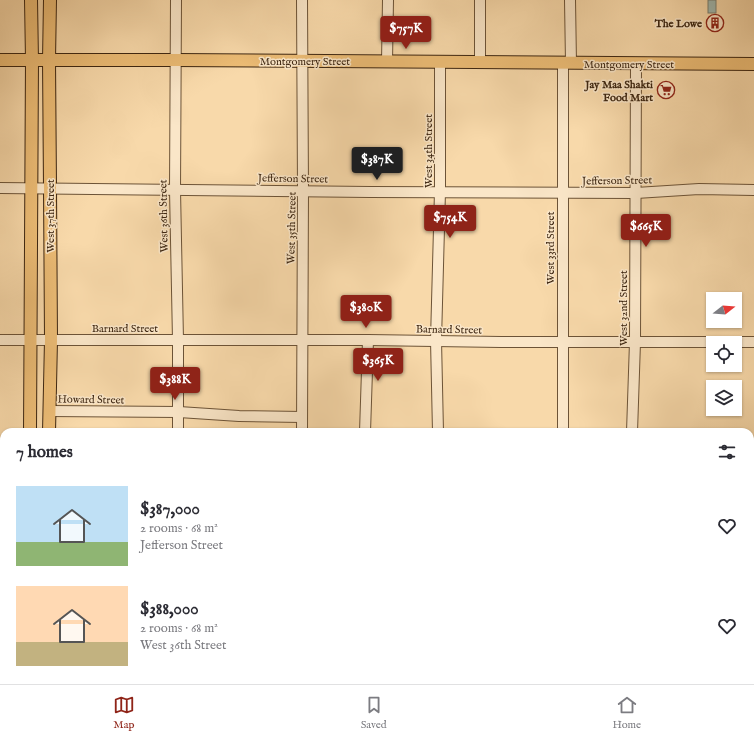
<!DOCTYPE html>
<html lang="en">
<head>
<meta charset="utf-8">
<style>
	:root { --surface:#fff; --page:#f2f2f3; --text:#2b2b33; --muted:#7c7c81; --line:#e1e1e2; --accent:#8f2418 }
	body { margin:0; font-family:"IM FELL English",serif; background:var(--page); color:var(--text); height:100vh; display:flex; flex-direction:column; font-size:15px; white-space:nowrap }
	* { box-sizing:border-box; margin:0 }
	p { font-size:13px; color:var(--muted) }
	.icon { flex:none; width:22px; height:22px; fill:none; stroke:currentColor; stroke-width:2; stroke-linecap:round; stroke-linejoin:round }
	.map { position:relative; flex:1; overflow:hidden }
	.details { position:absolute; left:0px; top:428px; width:754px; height:256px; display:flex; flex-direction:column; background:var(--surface); border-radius:12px 12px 0 0; box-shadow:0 1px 3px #0004 }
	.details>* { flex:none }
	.needle { width:26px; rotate:73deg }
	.buttons { position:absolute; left:706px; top:292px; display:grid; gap:8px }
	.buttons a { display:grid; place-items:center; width:36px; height:36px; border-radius:0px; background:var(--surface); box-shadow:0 1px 3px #0004; font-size:20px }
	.price { position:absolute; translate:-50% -34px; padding:0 9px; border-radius:4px; background:var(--accent); color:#fff; font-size:13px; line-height:26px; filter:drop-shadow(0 1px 2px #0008) }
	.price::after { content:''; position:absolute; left:50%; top:24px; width:12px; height:9px; margin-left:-6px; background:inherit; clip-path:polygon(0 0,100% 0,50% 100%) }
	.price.active { background:#222; color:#fff }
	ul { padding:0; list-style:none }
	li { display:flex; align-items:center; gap:12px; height:100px; padding:0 16px }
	li span { display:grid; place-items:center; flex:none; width:112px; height:80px; border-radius:0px; color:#555 }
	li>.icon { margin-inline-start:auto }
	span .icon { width:48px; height:48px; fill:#fffc; stroke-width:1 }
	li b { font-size:17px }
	h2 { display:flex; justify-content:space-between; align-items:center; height:48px; padding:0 16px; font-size:17px }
	.dock { display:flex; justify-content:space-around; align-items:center; height:56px; border-top:1px solid var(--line); background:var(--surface); font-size:11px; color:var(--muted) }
	.dock a { display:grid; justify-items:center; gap:2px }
	.dock .active { color:var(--accent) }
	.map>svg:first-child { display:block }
	.green { fill:#bfbf87; stroke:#7e724c }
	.water { fill:#9fb9b1; stroke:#787e71 }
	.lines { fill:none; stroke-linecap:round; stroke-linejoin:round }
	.minor-casing { stroke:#6c5337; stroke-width:12 }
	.major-casing { stroke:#3d2611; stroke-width:14 }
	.minor { stroke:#fae6c8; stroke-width:10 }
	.major { stroke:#ecbc75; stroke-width:12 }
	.labels { text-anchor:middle; stroke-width:3; stroke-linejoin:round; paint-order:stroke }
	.poi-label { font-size:11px; font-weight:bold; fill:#3d2611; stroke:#fae6c8; text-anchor:end }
	.street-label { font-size:11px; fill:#3d2611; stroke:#fae6c8 }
</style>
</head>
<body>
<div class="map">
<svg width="754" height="684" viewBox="0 0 754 684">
	<rect width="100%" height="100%" fill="#f8d9aa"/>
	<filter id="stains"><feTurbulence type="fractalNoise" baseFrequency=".005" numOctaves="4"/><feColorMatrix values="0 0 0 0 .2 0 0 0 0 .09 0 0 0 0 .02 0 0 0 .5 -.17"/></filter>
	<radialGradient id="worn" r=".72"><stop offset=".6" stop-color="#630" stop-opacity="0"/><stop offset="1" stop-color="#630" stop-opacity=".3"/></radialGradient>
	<!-- green -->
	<rect class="green" x="204" y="680" width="72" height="4"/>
	<!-- water -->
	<rect class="water" x="708" y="0" width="8" height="13"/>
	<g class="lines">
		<defs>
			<g id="minor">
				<path d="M176,0l-1,190 3,150v92"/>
				<path d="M480,0v62"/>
				<path d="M570,0l1,63"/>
				<path d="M387,62l1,-62"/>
				<path d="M0,188l370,4 266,1 63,-4 55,1"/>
				<path d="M0,340h368l133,2h253"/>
				<path d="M49,411l130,1 60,4 63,1"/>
				<path d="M302,432l1,-242 -1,-190"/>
				<path d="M365,432l3,-92"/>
				<path d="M438,432l-2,-92 4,-149v-129"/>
				<path d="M563,432v-369"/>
				<path d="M632,432l3,-90 1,-278"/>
				<path d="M0,545h4"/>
				<path d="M0,611h4"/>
				<path d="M750,635h4"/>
				<path d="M435,680v4"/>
				<path d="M633,680v4"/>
				<path d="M302,684v-4"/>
				<path d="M559,684v-4"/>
			</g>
			<g id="major">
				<path d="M0,60h175l579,4"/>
				<path d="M30,432l2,-372 -1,-60"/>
				<path d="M49,432l2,-92 -1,-152 -1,-128 1,-60"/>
				<path d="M0,482h4"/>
				<path d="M750,492l4,1"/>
				<path d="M30,680v4"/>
				<path d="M48,680v4"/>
			</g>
		</defs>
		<!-- minor casing -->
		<use href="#minor" class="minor-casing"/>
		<!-- major casing -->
		<use href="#major" class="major-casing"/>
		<!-- minor -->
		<use href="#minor" class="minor"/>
		<!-- major -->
		<use href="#major" class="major"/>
	</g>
	<!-- icons -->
	<defs>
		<symbol id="building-ring" viewBox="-11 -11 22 22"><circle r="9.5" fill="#fae6c8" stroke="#8f2418" stroke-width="1.5"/><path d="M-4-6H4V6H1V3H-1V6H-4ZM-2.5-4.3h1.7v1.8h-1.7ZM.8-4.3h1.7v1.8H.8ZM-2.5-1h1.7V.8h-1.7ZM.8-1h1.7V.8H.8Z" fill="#8f2418"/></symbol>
		<symbol id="supermarket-ring" viewBox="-11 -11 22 22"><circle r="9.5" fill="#fae6c8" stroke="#8f2418" stroke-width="1.5"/><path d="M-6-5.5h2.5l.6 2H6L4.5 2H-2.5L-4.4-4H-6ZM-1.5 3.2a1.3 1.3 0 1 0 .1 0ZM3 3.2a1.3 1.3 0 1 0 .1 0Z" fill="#8f2418"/></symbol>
	</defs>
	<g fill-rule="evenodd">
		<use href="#building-ring" x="705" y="13" width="20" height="20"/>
		<use href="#supermarket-ring" x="656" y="80" width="20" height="20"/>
	</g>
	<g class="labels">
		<!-- poi labels -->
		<g class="poi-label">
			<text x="702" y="27">The Lowe</text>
			<text x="653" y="88">Jay Maa Shakti<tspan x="653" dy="13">Food Mart</tspan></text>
		</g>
		<!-- street labels -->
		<g class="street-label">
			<text x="305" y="65">Montgomery Street</text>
			<text x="629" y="68">Montgomery Street</text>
			<text transform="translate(428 151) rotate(-90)" y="4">West 34th Street</text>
			<text transform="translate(293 178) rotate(1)" y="4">Jefferson Street</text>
			<text transform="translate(617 180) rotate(-1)" y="4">Jefferson Street</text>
			<text transform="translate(50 216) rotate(-90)" y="4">West 37th Street</text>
			<text transform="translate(163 216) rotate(-91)" y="4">West 36th Street</text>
			<text transform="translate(291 228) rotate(-89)" y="4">West 35th Street</text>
			<text transform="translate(550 248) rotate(-90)" y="4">West 33rd Street</text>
			<text transform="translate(623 308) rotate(-90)" y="4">West 32nd Street</text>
			<text x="125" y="332">Barnard Street</text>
			<text transform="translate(449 329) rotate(1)" y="4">Barnard Street</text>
			<text transform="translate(91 399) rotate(1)" y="4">Howard Street</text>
		</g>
	</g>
	<rect width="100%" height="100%" filter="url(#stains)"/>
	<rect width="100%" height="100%" fill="url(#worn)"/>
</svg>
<div class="buttons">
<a><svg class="needle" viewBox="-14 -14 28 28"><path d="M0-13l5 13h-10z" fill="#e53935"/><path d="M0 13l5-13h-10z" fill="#7c7c81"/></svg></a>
<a><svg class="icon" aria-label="locate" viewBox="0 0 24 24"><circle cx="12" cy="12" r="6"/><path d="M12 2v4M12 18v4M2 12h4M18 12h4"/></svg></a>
<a><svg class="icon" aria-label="layers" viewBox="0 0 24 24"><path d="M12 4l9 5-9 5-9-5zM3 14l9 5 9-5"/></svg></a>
</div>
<b class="price" style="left:406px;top:50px">$757K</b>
<b class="price active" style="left:377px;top:181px">$387K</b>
<b class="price" style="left:450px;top:239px">$754K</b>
<b class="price" style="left:646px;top:248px">$665K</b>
<b class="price" style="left:366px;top:329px">$380K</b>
<b class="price" style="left:378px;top:382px">$365K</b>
<b class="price" style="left:175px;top:401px">$388K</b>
<section class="details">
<h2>7 homes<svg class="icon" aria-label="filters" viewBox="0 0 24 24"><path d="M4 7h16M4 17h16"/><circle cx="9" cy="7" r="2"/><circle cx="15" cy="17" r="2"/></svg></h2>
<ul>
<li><span style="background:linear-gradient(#bfe0f5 70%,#8fb573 0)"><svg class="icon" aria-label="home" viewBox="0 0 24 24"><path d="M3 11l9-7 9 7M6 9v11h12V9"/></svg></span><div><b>$387,000</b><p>2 rooms · 68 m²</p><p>Jefferson Street</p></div><svg class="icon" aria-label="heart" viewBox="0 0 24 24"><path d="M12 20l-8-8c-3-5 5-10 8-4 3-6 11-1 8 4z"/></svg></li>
<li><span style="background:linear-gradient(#ffd9b3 70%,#c2b280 0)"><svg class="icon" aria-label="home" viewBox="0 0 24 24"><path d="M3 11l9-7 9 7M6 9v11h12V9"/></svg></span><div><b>$388,000</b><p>2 rooms · 68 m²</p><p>West 36th Street</p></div><svg class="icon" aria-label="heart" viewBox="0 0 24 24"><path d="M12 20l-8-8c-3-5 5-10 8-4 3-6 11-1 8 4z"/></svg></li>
</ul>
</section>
</div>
<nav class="dock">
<a class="active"><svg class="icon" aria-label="map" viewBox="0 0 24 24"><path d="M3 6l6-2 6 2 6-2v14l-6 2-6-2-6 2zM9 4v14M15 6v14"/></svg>Map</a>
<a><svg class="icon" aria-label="saved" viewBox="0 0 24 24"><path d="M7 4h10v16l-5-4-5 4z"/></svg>Saved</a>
<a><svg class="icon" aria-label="home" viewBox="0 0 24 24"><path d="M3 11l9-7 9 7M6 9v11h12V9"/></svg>Home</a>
</nav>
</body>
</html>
